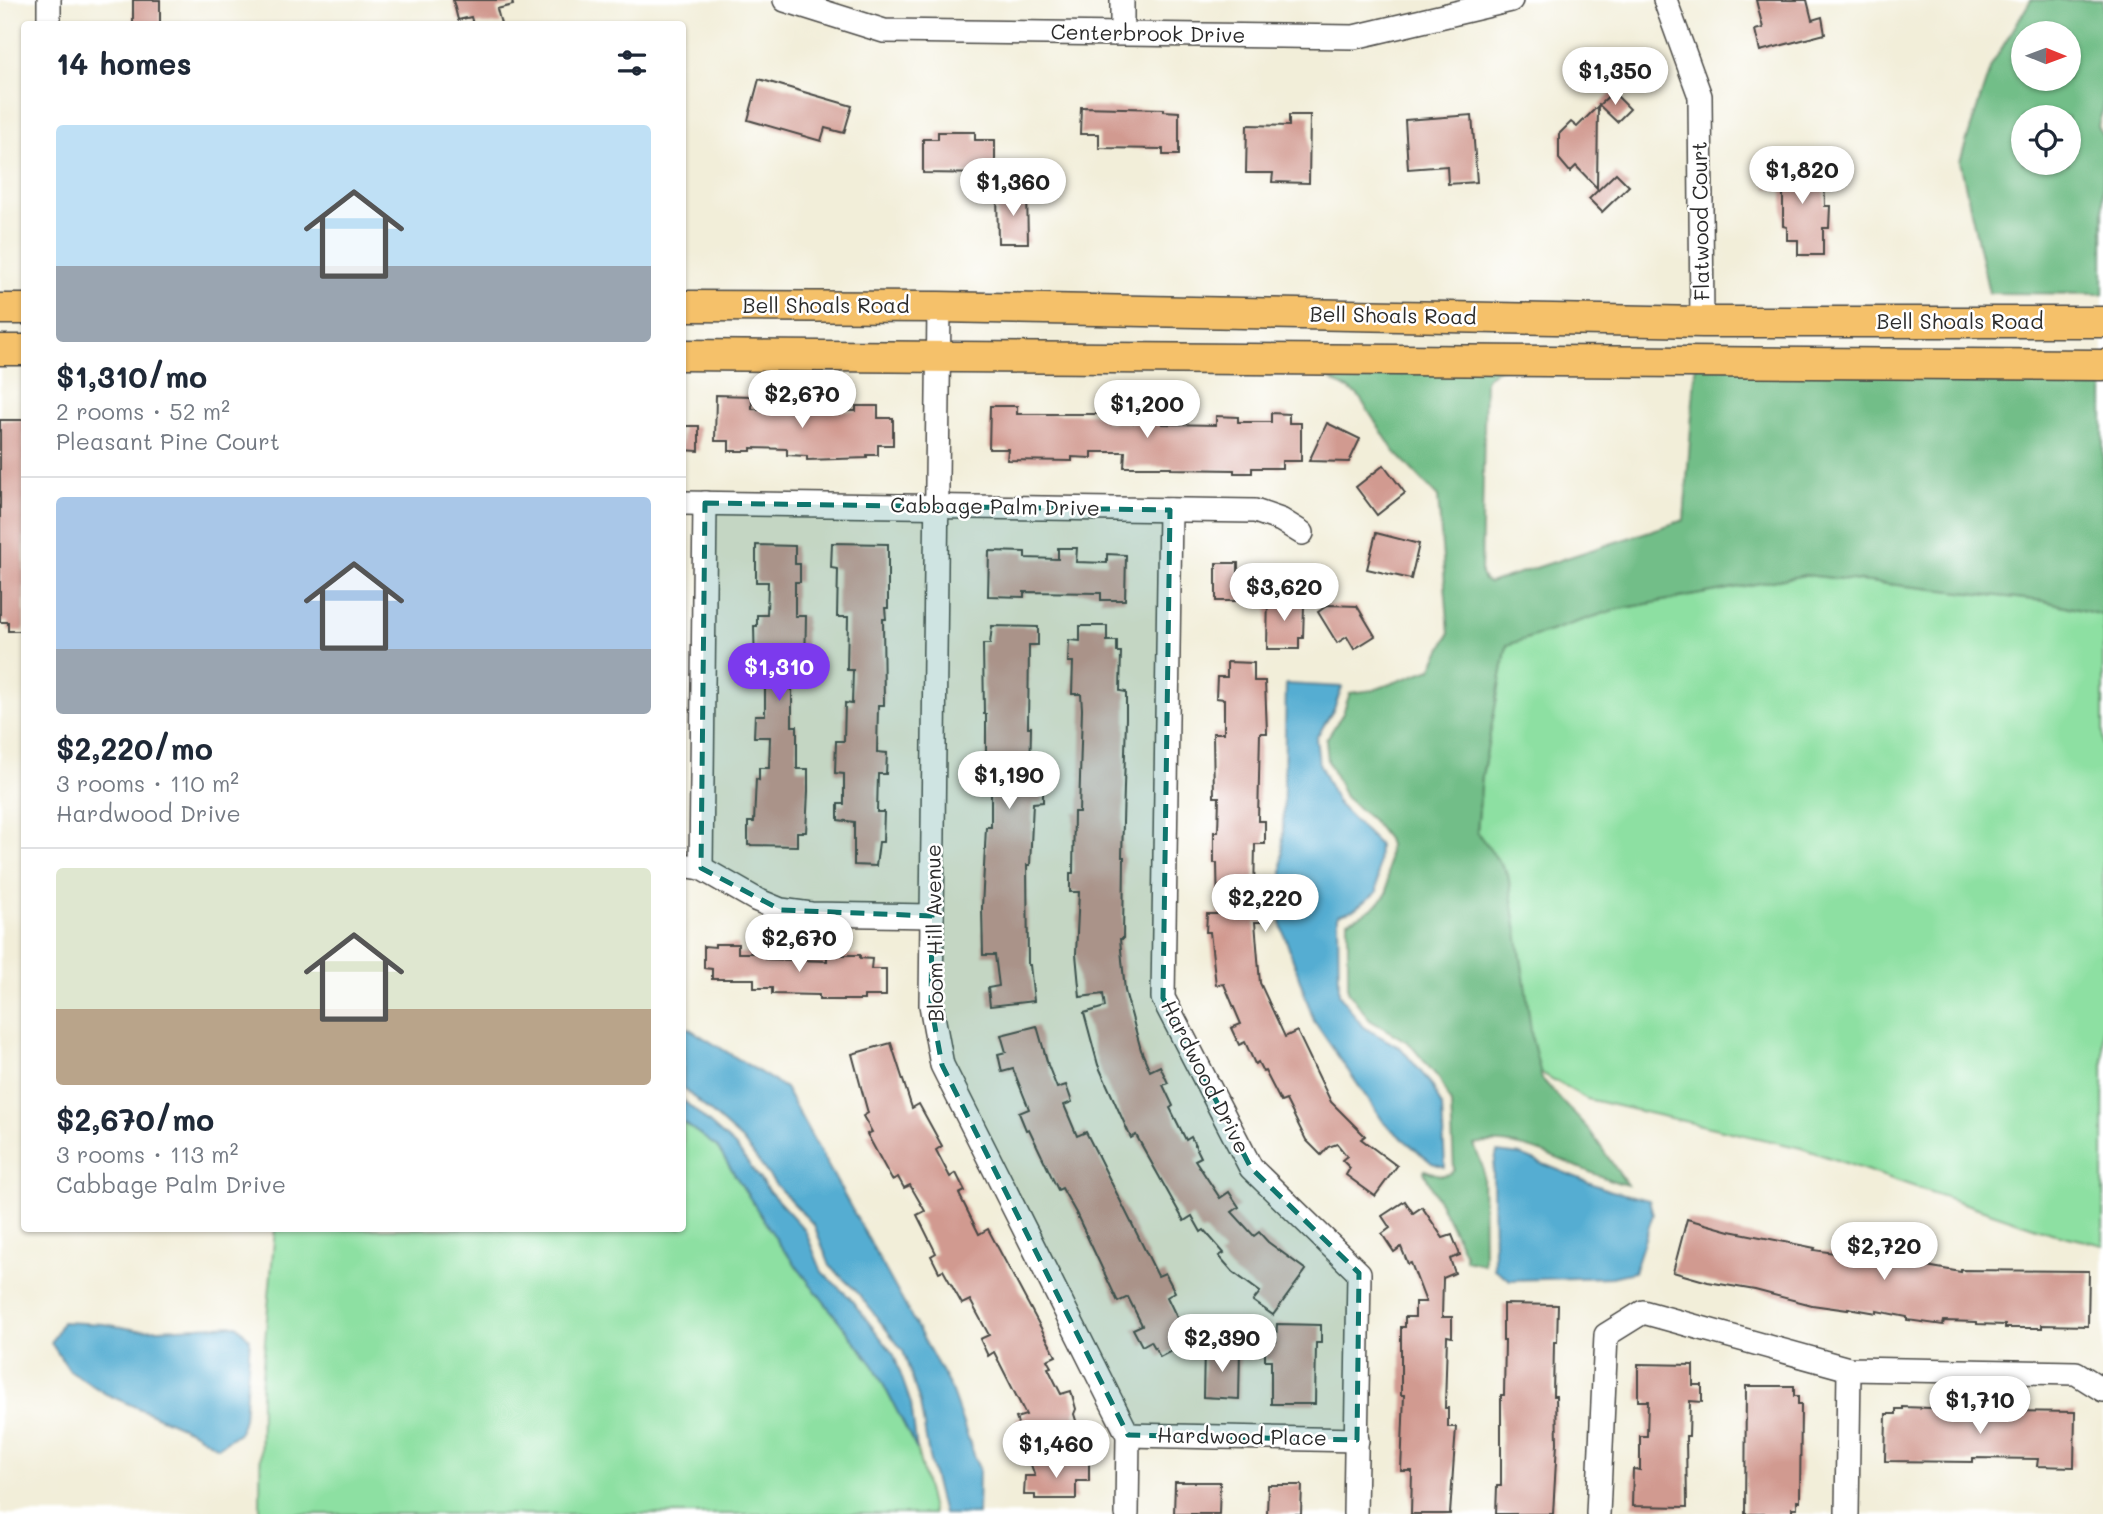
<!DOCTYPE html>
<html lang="en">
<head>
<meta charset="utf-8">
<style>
	:root { --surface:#fff; --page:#f6f6f7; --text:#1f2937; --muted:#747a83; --line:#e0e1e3; --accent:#7c3aed }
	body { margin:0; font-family:Mali,sans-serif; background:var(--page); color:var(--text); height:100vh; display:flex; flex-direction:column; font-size:26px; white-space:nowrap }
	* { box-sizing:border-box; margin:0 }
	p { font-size:23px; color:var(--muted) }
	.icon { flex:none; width:38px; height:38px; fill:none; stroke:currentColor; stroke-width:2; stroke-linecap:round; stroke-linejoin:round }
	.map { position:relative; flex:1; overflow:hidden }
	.panel { position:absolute; left:21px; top:21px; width:665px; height:1211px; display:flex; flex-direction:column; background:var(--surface); border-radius:7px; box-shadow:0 2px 5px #0004 }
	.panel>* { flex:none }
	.needle { width:46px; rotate:91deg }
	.fabs { position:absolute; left:2011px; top:21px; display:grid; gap:14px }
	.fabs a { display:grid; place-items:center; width:70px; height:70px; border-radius:50%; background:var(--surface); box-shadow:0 2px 5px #0004; font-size:35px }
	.price { position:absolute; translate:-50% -60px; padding:0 16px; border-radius:24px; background:#fff; color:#222; font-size:23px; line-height:46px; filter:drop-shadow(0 2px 4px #0008) }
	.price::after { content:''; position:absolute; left:50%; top:42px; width:21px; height:16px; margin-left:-10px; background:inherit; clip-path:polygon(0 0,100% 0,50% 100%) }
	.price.on { background:var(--accent); color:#fff }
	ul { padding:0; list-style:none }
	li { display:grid; align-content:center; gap:14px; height:371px; padding:0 35px }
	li+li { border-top:2px solid var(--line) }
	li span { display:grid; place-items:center; height:217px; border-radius:7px; color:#555 }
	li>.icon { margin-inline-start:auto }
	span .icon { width:126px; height:126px; fill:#fffc; stroke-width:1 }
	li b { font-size:30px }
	h2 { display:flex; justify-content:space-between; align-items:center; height:84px; padding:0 35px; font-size:30px }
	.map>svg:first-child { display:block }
	.green { fill:#8de0a2; stroke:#5c8666; stroke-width:2 }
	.forest { fill:#72be88; stroke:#4e745a; stroke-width:2; fill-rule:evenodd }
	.water { fill:#55add2; stroke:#406c7e; stroke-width:2 }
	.building { fill:#d19a90 }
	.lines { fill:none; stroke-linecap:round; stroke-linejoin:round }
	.minor-casing { stroke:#494845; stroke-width:26 }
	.major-casing { stroke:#494845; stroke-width:33 }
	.minor { stroke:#fff; stroke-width:23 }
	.major { stroke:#f5c16b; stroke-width:30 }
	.marked { fill:#0f766e; fill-opacity:0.2; stroke:#0f766e; stroke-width:5; stroke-dasharray:14 9; stroke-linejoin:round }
	.labels { text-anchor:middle; stroke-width:5; stroke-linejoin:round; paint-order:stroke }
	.street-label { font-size:21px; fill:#2b2b2b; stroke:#fff }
</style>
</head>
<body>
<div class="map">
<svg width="2103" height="1514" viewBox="0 0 2103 1514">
	<rect width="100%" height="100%" fill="#fff"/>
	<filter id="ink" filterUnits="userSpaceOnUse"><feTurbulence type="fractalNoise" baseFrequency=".0143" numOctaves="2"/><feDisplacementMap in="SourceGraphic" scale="14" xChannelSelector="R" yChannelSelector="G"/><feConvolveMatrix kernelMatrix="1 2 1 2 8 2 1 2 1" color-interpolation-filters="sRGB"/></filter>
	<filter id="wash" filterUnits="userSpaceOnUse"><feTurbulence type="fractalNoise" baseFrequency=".00686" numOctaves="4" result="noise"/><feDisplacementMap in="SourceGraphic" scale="28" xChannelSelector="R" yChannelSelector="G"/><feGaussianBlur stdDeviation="1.57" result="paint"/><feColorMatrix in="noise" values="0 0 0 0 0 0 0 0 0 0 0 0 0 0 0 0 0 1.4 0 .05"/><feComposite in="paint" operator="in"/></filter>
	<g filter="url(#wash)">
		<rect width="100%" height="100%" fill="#f2eed9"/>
		<!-- green -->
		<g class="green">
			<path d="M1805,575l239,26 59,14v630l-52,-12 -250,-85 -214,-49 -47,-27 -63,-240 5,-56 25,-131 107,-35z"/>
			<path d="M683,1122l34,25 63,98 94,121 43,84 16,64h-673l1,-128 14,-157 407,-1z"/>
		</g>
		<!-- forest -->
		<g class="forest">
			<path d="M2031,0h72v109l-5,17 5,11v157l-114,-1 -29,-132 31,-95zM2023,33h45v46h-45zM2023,117h45v46h-45z"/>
			<path d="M1522,360c-12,5 -31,9 -37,21l-4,193 3,6 5,3 195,-63 12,-159 407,13v241l-59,-14 -239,-26 -191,35 -107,35 -25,131 -5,56 31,42 18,116 6,49 10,40 48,52 37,54c-50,-12 -101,-52 -153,-40l9,23 1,96 -19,-4v-6l-41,-82 1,-2c10,4 22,9 29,0l-3,-66 -11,-24 -31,-37 -39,-23 -22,-29v-70c14,-5 31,-15 39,-28l2,-48 -2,-6 -14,-18 -28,-24 -17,-36 -2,-21 17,-27 7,-20 24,-3 57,-21 18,-35 -11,-137 -44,-46 -36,-56 -28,-16z"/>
		</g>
		<!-- water -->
		<g class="water">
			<path d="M1286,684l56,3 -8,22 -18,29 3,25 19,41 41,41 -2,47 -24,18 -15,5 1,79 24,33 38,21 31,37 10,22 3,60 -13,-4 -47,-39 -71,-103 -33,-96z"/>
			<path d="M683,1027l5,1 97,60 165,299 29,82 -1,45h-35l-14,-57 -9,-54 -17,-52 -46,-59 -27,-26 -16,-41 -38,-40 -34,-45 -59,-52z"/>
			<path d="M683,1100l52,46 33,44 37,40 17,42 27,25 45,58 17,49 6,46 -43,-84 -94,-121 -63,-98 -34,-25z"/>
			<path d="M1497,1152l24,3 87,35 41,10 4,14 -19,58 -22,5 -102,3 -16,-11 -1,-99z"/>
			<path d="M62,1322l42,2 34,6 99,-5 13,14 -6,79 -4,14 -22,15 -25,-15 -87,-38 -36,-23 -19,-28z"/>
		</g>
		<g id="blocks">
			<!-- building -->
			<g class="building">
				<rect x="133" y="0" width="27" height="24"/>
				<path d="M453,0h59l1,5 -16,4 4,15h-28l-2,-7 -13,3z"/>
				<path d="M1756,0h51l5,20 10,-3 3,17 -65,17 -5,-21 8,-2z"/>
				<path d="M759,79l93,27 -8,27 -19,-5 -4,13 -73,-21z"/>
				<path d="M1613,92l17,17 -13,13 -18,-17z"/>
				<path d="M1598,106l-1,82 -21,-22 -6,6 -11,-13v-25l12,-12 6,5z"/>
				<path d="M1081,107l83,2v2l15,1v43h-16v-6l-64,-1v-14h-19z"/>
				<path d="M1289,115h21l-1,68 -37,-1 1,-9h-27l1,-48 42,1z"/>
				<path d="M1472,115l5,67 -29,2 -1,-18 -39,3 -3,-49z"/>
				<path d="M938,132h37v8h20v34l-72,-1v-34h15z"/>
				<path d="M1767,166l32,1v4h25l1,35h5l-1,22h-6v27h-25v-15h-11v-13l-4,-1v-38h-16z"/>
				<path d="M1616,173l13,13 -27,26 -13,-13z"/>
				<path d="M997,192h30l1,51h-30z"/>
				<path d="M716,395l36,1v13l104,2v-5h22v12h15v27h-15v10h-11v3l-60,2v-4l-20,-1v-6l-36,-1v3h-22v-10h-14z"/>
				<path d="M990,406h27v8h89v8l37,1 1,-10 18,1v10l54,1v-9l22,1v5h33v-9l18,1v9h12v38h-19v7h-30v5h-18v-3l-63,-1v-2h-47l1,-15h-33v6l-20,-1v4l-65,-1 1,-11h-19z"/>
				<path d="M0,420h24v211h-16v-9h-8z"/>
				<path d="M1327,423l33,16 -11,23 -40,-1z"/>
				<path d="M682,426h17v25l-17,-1z"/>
				<path d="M1384,465l21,28 -28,22 -21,-28z"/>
				<path d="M1376,533l43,11 -8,35 -44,-10z"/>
				<path d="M832,543l56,1v64h-3l1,11h-3l1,86h-6l-1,47 10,1 -1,21h-8l-1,38h7l-1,30h-4l-3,24 -22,-1v-43l-16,-2v-16h6v-30l-9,-1 1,-32h8l1,-38 7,1 1,-34h-6l1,-53h-11l1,-48 -7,-1z"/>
				<path d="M756,545l39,1v18h5v18h-5v34h11l-1,53 -13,2v55h5v43h11v22l-2,41h-9v14l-49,-1v-23h6l2,-43 3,1v-12h10l1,-31h-16l1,-22h10v-45h-10l-1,-44h3v-11h10l1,-33h-12z"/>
				<path d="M1058,548h19l-1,14 31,1v-9l19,1 -1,45h-24v-7l-77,-1v5l-36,-1 1,-45 36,1v6l33,1z"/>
				<path d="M1216,563h22v10l15,1 -1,27h-36z"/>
				<path d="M1268,593h18v11l18,1 -1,33h-4v11h-32z"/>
				<path d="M1328,605l29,1 18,30 -21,13 -7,-12 -10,6 -19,-31z"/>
				<path d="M992,626l46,1v18h-9l-1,82h3l-1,51h13v24l-10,1 -3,62h-3l1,100h2l4,36 -44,5 -2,-18 11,-2 -4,-31h-12l-1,-47 4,-81h5v-64h-5v-49h-2l-1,-70h7z"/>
				<path d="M1080,626h27v15h10v11h4l-1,39 6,1v26l-4,139h2l-1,82h-3l5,52 16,59 9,21 10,-5 8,17 -5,2 10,21 -3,2 16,32 5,-3 10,20 -6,3 25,38 9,-6 10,15 -7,5 22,24 5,-4 9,10 38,28 -33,45 -20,-14 7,-9 -27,-20 -14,-16 5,-3 -20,-23 -3,2 -9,-16 -8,5 -48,-86 -5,3 -33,-73 -14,-52 21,-6 -2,-13 -23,3 -4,-43 3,-62h-9v-19h3l1,-61h5l3,-103 -1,-15h-9l1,-32h-5l1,-22 11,1z"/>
				<path d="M1227,662l27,1v18h11l2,52h-7l-2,88h7v23h-10l-1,52 8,1v25h-7l5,61 25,54 12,-6 34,71 34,34 -4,3 36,27 -22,30 -29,-21 4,-7 -8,-8 5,-4 -10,-12 -9,3 -7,8 -15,-15 -20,-40 -5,2 -16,-31 -2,1 -5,-10 -3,2 -10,-22 -6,3 -8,-17 10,-4 -17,-40 -8,1 -6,-53h-4l1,-18h11l-1,-51h-3v-31h4l1,-35h-5l-1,-64h11v-34l-8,-1 1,-21h10z"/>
				<path d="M715,944h23v9h27v6l62,2v-6h33v3l12,1 -1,10h15v27h-22v4h-45v-5l-47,-1v-6h-18v-9h-42v-10l-8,-1v-22l11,1z"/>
				<path d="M1037,1026l11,39 9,23 9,-3 6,17 -8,3 13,31 9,-4 72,144 7,-3 10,19 -8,5 13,27 9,-4 9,17 -38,20 -9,-16 -9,5 -9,-17 9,-4 -14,-28 -10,5 -42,-89 -14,-25 -4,2 -29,-61 -3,1 -7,-17 10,-4 -16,-40 -11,3 -4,-18 8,-2 -5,-17z"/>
				<path d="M891,1043l21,65 7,-4 23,42 -6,4 14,27 6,-4 9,18 -6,3 20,40 9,-5 68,127 -9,4 4,7 -3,1 13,26 10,-3 5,18 -2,5 4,13 -53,17 -9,-26 10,-3 -32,-63 -6,4 -8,-17 9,-4 -19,-35 -8,4 -19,-34 -4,2 -8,-16 5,-3 -19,-38 8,-4 -15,-26 -6,3 -6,-11 -6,3 -25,-46 5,-2 -9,-16 5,-3 -16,-59z"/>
				<path d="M1405,1201l8,12 9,-6 21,31 9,-3 8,20 -10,4 5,14 -12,5 -1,39h10v20l-5,-1 -2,72h3v19h8l-6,87h-39l1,-43h-11l3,-76h-3v-68h4v-10h10v-15h11l-15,-39 -3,1 -7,-17 -7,5 -12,-18 8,-6 -8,-12z"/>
				<path d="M1687,1219l43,12 85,17 -1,2 54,8 1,-2 92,16v-2l128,1 -1,55 -46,-1v3h-37v-3l-28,-1v-2l-33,-1 -1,4 -36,-5v-3l-30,-6v2l-29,-5v2l-36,-5 -57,-15 -47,-8 -35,-10z"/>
				<path d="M1503,1304l55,1 -1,37h-3l-1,54h3l1,47 -4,71h-57l1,-28h4v-91h3l1,-54h-2z"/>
				<path d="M1277,1324l44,1v18h-5l-1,61h-44v-44h-6v-18h11z"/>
				<path d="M1204,1349h36l-1,50 -36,-2z"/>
				<path d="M1638,1364l55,1v20h9v17l-12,-1 -1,35h-3l1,71 -55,-1 1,-37 7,1v-34h7l1,-35h-10z"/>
				<path d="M1746,1386h48v10h4v8h3l-1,97h-3v7h-5v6h-47z"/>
				<path d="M1988,1405l19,1v5l68,1 -1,55 -37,-1 1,-7 -65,-1v4l-88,-1 1,-47h10v-5h7v-2l85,3z"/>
				<path d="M1030,1462l59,1v18h-13v18h-41v-4h-11l1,-19h10z"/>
				<path d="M1175,1482h45l-1,32h-45z"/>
				<path d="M1268,1485h34l-1,29h-34z"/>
			</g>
		</g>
	</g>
	<g filter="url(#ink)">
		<use href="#blocks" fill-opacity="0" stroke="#494845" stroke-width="2"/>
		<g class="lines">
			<defs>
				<g id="minor">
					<path d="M785,0l99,31 470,6 157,-37"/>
					<path d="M1665,0l35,96 2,226"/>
					<path d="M49,24v-24"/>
					<path d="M1122,33v-33"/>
					<path d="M939,307l-8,698 11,60 186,370 -1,79"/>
					<path d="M682,503l573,8 26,9 21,13"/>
					<path d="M1170,510l-7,488 88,170 108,105 -4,241"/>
					<path d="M682,865l19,3 56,32 24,10 30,4 121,2"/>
					<path d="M701,868l4,-365"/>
					<path d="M1128,1435l229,5"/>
					<path d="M1598,1514l8,-179 37,-23 206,57 227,4 27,17"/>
					<path d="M1847,1514l2,-145"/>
				</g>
				<g id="major">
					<path d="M682,306l257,1 763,15h401"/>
					<path d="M0,309h24"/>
					<path d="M0,350h24"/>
					<path d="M682,355l1421,10"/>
				</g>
			</defs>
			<!-- minor casing -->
			<use href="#minor" class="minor-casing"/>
			<!-- major casing -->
			<use href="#major" class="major-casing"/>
			<!-- minor -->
			<use href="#minor" class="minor"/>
			<!-- major -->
			<use href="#major" class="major"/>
		</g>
	</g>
	<!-- marked area -->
	<path class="marked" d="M705,503l465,7 -7,488 88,170 108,105 -2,167 -229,-5 -186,-370 -11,-60 1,-89 -151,-6 -80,-42z"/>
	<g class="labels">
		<!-- street labels -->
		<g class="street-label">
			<text transform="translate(1148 34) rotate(1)" y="7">Centerbrook Drive</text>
			<text transform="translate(1701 221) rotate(-91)" y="7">Flatwood Court</text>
			<text x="826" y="313">Bell Shoals Road</text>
			<text transform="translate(1393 316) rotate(1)" y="7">Bell Shoals Road</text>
			<text x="1960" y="329">Bell Shoals Road</text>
			<text transform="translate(995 507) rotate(1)" y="7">Cabbage Palm Drive</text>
			<text transform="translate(935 933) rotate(-91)" y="7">Bloom Hill Avenue</text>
			<text transform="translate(1205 1077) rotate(63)" y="7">Hardwood Drive</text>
			<text transform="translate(1242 1437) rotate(1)" y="7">Hardwood Place</text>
		</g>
	</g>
</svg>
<div class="fabs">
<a><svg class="needle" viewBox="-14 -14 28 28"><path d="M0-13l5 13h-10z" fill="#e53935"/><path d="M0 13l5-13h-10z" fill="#747a83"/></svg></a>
<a><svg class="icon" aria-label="locate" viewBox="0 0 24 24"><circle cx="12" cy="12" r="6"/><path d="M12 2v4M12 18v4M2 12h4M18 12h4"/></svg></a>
</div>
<b class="price" style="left:1615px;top:107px">$1,350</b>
<b class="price" style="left:1802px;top:206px">$1,820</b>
<b class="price" style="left:1013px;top:218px">$1,360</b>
<b class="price" style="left:802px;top:430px">$2,670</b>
<b class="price" style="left:1147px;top:440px">$1,200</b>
<b class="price" style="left:1284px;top:623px">$3,620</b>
<b class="price on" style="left:779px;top:703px">$1,310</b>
<b class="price" style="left:1009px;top:811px">$1,190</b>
<b class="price" style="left:1265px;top:934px">$2,220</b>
<b class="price" style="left:799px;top:974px">$2,670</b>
<b class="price" style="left:1884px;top:1282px">$2,720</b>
<b class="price" style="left:1222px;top:1374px">$2,390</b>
<b class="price" style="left:1980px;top:1436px">$1,710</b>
<b class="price" style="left:1056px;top:1480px">$1,460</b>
<section class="panel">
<h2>14 homes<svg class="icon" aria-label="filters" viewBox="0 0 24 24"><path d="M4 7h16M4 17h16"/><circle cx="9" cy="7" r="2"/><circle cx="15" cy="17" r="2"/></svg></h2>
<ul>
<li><span style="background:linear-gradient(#bfe0f5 65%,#9aa5b1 0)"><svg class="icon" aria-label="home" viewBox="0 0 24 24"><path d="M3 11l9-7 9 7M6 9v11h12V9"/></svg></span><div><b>$1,310/mo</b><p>2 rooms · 52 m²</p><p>Pleasant Pine Court</p></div></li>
<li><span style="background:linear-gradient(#a9c7e8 70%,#9aa5b1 0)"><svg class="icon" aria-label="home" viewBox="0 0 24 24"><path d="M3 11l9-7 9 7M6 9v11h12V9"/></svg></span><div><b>$2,220/mo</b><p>3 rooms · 110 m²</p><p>Hardwood Drive</p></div></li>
<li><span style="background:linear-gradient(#dfe7d0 65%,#b9a48a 0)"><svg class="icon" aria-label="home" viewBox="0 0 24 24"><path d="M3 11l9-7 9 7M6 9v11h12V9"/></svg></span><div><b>$2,670/mo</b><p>3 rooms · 113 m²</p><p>Cabbage Palm Drive</p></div></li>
</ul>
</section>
</div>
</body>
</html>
